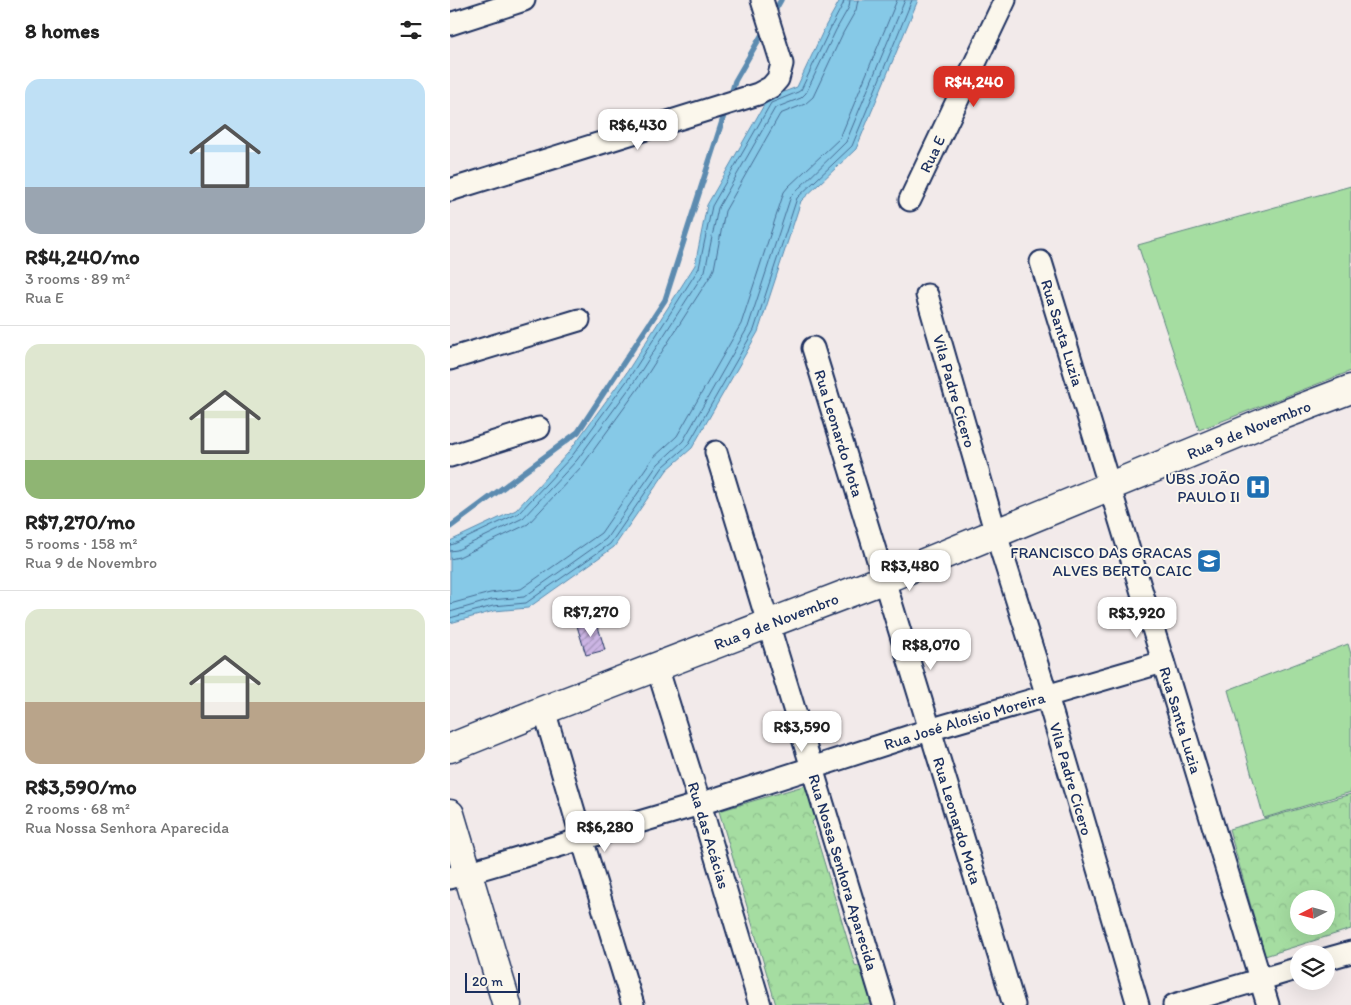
<!DOCTYPE html>
<html lang="en">
<head>
<meta charset="utf-8">
<style>
	:root { --surface:#fff; --page:#f2f2f2; --text:#222; --muted:#767676; --line:#e0e0e0; --accent:#d93025 }
	body { margin:0; font-family:Itim,sans-serif; background:var(--page); color:var(--text); height:100vh; display:flex; flex-direction:column; font-size:19px; white-space:nowrap }
	* { box-sizing:border-box; margin:0 }
	p { font-size:16px; color:var(--muted) }
	.icon { flex:none; width:28px; height:28px; fill:none; stroke:currentColor; stroke-width:2; stroke-linecap:round; stroke-linejoin:round }
	.map { position:relative; flex:1; overflow:hidden }
	.side { display:flex; flex-direction:column; background:var(--surface); width:450px }
	.side>* { flex:none }
	.needle { width:32px; rotate:264deg }
	.buttons { position:absolute; left:840px; top:890px; display:grid; gap:10px }
	.buttons a { display:grid; place-items:center; width:45px; height:45px; border-radius:50%; background:var(--surface); box-shadow:0 5px 20px #0002; font-size:25px }
	.scale { position:absolute; left:15px; bottom:12px; width:55px; box-sizing:border-box; padding-left:5px; border:2px solid #1b2f5e; border-top:0; font-size:14px; line-height:18px; white-space:nowrap; color:#1b2f5e; -webkit-text-stroke:4px #fbf7ec; paint-order:stroke }
	.price { position:absolute; translate:-50% -42px; padding:0 11px; border-radius:10px; background:#fff; color:#222; font-size:16px; line-height:32px; filter:drop-shadow(0 1px 2px #0008) }
	.price::after { content:''; position:absolute; left:50%; top:30px; width:15px; height:11px; margin-left:-8px; background:inherit; clip-path:polygon(0 0,100% 0,50% 100%) }
	.price.selected { background:var(--accent); color:#fff }
	ul { padding:0; list-style:none }
	li { display:grid; align-content:center; gap:10px; height:265px; padding:0 25px }
	li+li { border-top:1px solid var(--line) }
	li span { display:grid; place-items:center; height:155px; border-radius:15px; color:#555 }
	li>.icon { margin-inline-start:auto }
	span .icon { width:90px; height:90px; fill:#fffc; stroke-width:1 }
	li b { font-size:21px }
	h2 { display:flex; justify-content:space-between; align-items:center; height:60px; padding:0 25px; font-size:21px }
	main { display:flex; flex:1; min-height:0 }
	.map>svg:first-child { display:block }
	.park { fill:url(#park-crowns); stroke:#608680; fill-rule:evenodd }
	.pitch { fill:#a5dda1; stroke:#608680 }
	.water { fill:#86c9e7; stroke:#5b8bb0 }
	.lines { fill:none; stroke-linecap:round; stroke-linejoin:round }
	.shore { stroke:#466d95; stroke-width:1 }
	.stream { stroke:#5b8bb0; stroke-width:5.5 }
	.building { fill:url(#building-hatch); stroke:#1b2f5e }
	.minor-casing { stroke:#1b2f5e; stroke-width:25 }
	.tertiary-casing { stroke:#1b2f5e; stroke-width:31 }
	.minor { stroke:#fbf7ec; stroke-width:21 }
	.tertiary { stroke:#fbf7ec; stroke-width:28 }
	.labels { text-anchor:middle; stroke-width:4; stroke-linejoin:round; paint-order:stroke }
	.street-label { font-size:16px; fill:#1b2f5e; stroke:#fbf7ec }
	.poi-label { font-size:16px; fill:#1b2f5e; stroke:#fbf7ec; text-anchor:end }
</style>
</head>
<body>
<main>
<section class="side">
<h2>8 homes<svg class="icon" aria-label="filters" viewBox="0 0 24 24"><path d="M4 7h16M4 17h16"/><circle cx="9" cy="7" r="2"/><circle cx="15" cy="17" r="2"/></svg></h2>
<ul>
<li><span style="background:linear-gradient(#bfe0f5 70%,#9aa5b1 0)"><svg class="icon" aria-label="home" viewBox="0 0 24 24"><path d="M3 11l9-7 9 7M6 9v11h12V9"/></svg></span><div><b>R$4,240/mo</b><p>3 rooms · 89 m²</p><p>Rua E</p></div></li>
<li><span style="background:linear-gradient(#dfe7d0 75%,#8fb573 0)"><svg class="icon" aria-label="home" viewBox="0 0 24 24"><path d="M3 11l9-7 9 7M6 9v11h12V9"/></svg></span><div><b>R$7,270/mo</b><p>5 rooms · 158 m²</p><p>Rua 9 de Novembro</p></div></li>
<li><span style="background:linear-gradient(#dfe7d0 60%,#b9a48a 0)"><svg class="icon" aria-label="home" viewBox="0 0 24 24"><path d="M3 11l9-7 9 7M6 9v11h12V9"/></svg></span><div><b>R$3,590/mo</b><p>2 rooms · 68 m²</p><p>Rua Nossa Senhora Aparecida</p></div></li>
</ul>
</section>
<div class="map">
<svg width="901" height="1005" viewBox="0 0 901 1005">
	<defs>
		<pattern id="park-crowns" width="20" height="18" patternUnits="userSpaceOnUse" patternTransform="scale(1.25)"><rect width="20" height="18" fill="#a5dda1"/><path d="M2 6a3 3 0 1 1 6 0M12 15a3 3 0 1 1 6 0" fill="none" stroke="#8dbe8d"/></pattern>
		<pattern id="building-hatch" width="6" height="6" patternUnits="userSpaceOnUse" patternTransform="scale(1.25)"><rect width="6" height="6" fill="#ccb5e4"/><path d="M-1 1l2-2M0 6l6-6M5 7l2-2" fill="none" stroke="#a594bc"/></pattern>
	</defs>
	<rect width="100%" height="100%" fill="#f2eaea"/>
	<filter id="ink" filterUnits="userSpaceOnUse"><feTurbulence type="fractalNoise" baseFrequency=".02" numOctaves="2"/><feDisplacementMap in="SourceGraphic" scale="10" xChannelSelector="R" yChannelSelector="G"/><feConvolveMatrix kernelMatrix="1 2 1 2 8 2 1 2 1" color-interpolation-filters="sRGB"/></filter>
	<g filter="url(#ink)">
		<!-- park -->
		<g class="park">
			<path d="M360,784l9,30 -7,8 43,143 13,4 11,36h-103l-57,-194z"/>
			<path d="M901,794v135l-86,27 -36,-127zM849,899h27v27h-27z"/>
		</g>
		<!-- pitch -->
		<g class="pitch">
			<path d="M901,186v185l-152,59 -61,-185z"/>
			<path d="M898,644l3,10v138l-87,26 -36,-128z"/>
		</g>
		<!-- water -->
		<path class="water" d="M390,0h78l-62,149 -55,52 -43,131 -66,116 -25,22 -53,77 -86,61 -34,3 -44,12v-82l66,-31 52,-57 57,-78 70,-110 12,-60 61,-107 29,-11 29,-62z"/>
		<g class="lines">
			<!-- shore -->
			<g class="shore">
				<path d="M0,545l4,-1 65,-31 53,-57 57,-78 70,-110 13,-62 59,-103 27,-11 3,-2 30,-63 12,-23 1,-4"/>
				<path d="M0,551l7,-1 66,-32 54,-58 57,-78 71,-111 13,-63 57,-100 26,-10 5,-5 30,-63 13,-23 1,-7"/>
				<path d="M0,559l9,-2 69,-33 54,-58 58,-80 71,-111 3,-6 11,-58 55,-97 25,-10 8,-7 30,-64 13,-23 2,-10"/>
				<path d="M0,604l40,-11 31,-4 80,-56 51,-74 25,-23 64,-112 43,-132 4,-5 52,-49 57,-138"/>
				<path d="M0,612l41,-12 33,-3 82,-58 52,-75 25,-23 65,-114 43,-131 55,-54 59,-142"/>
				<path d="M0,618l43,-12 33,-3 84,-59 53,-77 25,-22 66,-115 43,-132 55,-52 60,-146"/>
			</g>
			<!-- stream -->
			<g class="stream">
				<path d="M323,14l8,-14"/>
				<path d="M280,98l5,-17 30,-52"/>
				<path d="M0,527l128,-95 87,-132 61,-191"/>
			</g>
		</g>
		<!-- building -->
		<path class="building" d="M146,620l9,30 -19,5 -9,-29z"/>
		<g class="lines">
			<defs>
				<g id="minor">
					<path d="M0,24l74,-24"/>
					<path d="M0,190l308,-96 13,-7 7,-8 4,-15 -20,-64"/>
					<path id="s1" d="M460,200l95,-200"/>
					<path id="s2" d="M591,262l227,743"/>
					<path id="s3" d="M477,295l69,239 51,162 91,309"/>
					<path id="s4" d="M363,348c68,219 134,438 201,657"/>
					<path d="M0,359l129,-39"/>
					<path id="s5" d="M266,452l168,553"/>
					<path d="M0,456l89,-28"/>
					<path id="s6" d="M207,667l43,137 60,201"/>
					<path d="M94,710l38,129 51,166"/>
					<path id="s7" d="M0,878l250,-74 229,-74 234,-68"/>
					<path d="M876,959l25,-7"/>
					<path d="M724,1005l125,-37"/>
				</g>
				<g id="tertiary">
					<path id="s8" d="M0,748l94,-38 341,-131 390,-161 76,-29"/>
					<path d="M0,814l57,191"/>
				</g>
			</defs>
			<!-- minor casing -->
			<use href="#minor" class="minor-casing"/>
			<!-- tertiary casing -->
			<use href="#tertiary" class="tertiary-casing"/>
			<!-- minor -->
			<use href="#minor" class="minor"/>
			<!-- tertiary -->
			<use href="#tertiary" class="tertiary"/>
		</g>
	</g>
	<!-- icons -->
	<defs>
		<symbol id="hospital-square" viewBox="-11 -11 22 22"><rect x="-9" y="-9" width="18" height="18" rx="4" fill="#1f6fb2" stroke="#fbf7ec"/><path d="M-5-5h3v3.5h4V-5h3V5h-3V1.5h-4V5h-3Z" fill="#fff"/></symbol>
		<symbol id="school-square" viewBox="-11 -11 22 22"><rect x="-9" y="-9" width="18" height="18" rx="4" fill="#1f6fb2" stroke="#fbf7ec"/><path d="M0-5L7-2L0 1L-7-2ZM-4 1L0 2.5L4 1V4Q0 6-4 4Z" fill="#fff"/></symbol>
	</defs>
	<g fill-rule="evenodd">
		<use href="#hospital-square" x="794" y="473" width="28" height="28"/>
		<use href="#school-square" x="745" y="547" width="28" height="28"/>
	</g>
	<g class="labels">
		<!-- street labels -->
		<g class="street-label">
			<text dy="6" stroke="none"><textPath href="#s1" startOffset="51">Rua E</textPath></text>
			<text dy="6" stroke="none"><textPath href="#s2" startOffset="74">Rua Santa Luzia</textPath></text>
			<text dy="6" stroke="none"><textPath href="#s3" startOffset="100">Vila Padre Cícero</textPath></text>
			<text dy="6" stroke="none"><textPath href="#s8" startOffset="860">Rua 9 de Novembro</textPath></text>
			<text dy="6" stroke="none"><textPath href="#s4" startOffset="89">Rua Leonardo Mota</textPath></text>
			<text dy="6" stroke="none"><textPath href="#s8" startOffset="350">Rua 9 de Novembro</textPath></text>
			<text dy="6" stroke="none"><textPath href="#s2" startOffset="479">Rua Santa Luzia</textPath></text>
			<text dy="6" stroke="none"><textPath href="#s7" startOffset="538">Rua José Aloísio Moreira</textPath></text>
			<text dy="6" stroke="none"><textPath href="#s3" startOffset="505">Vila Padre Cícero</textPath></text>
			<text dy="6" stroke="none"><textPath href="#s4" startOffset="494">Rua Leonardo Mota</textPath></text>
			<text dy="6" stroke="none"><textPath href="#s6" startOffset="176">Rua das Acácias</textPath></text>
			<text dy="6" stroke="none"><textPath href="#s5" startOffset="439">Rua Nossa Senhora Aparecida</textPath></text>
		</g>
		<!-- poi labels -->
		<g class="poi-label">
			<text x="790" y="484">UBS JOÃO<tspan x="790" dy="18">PAULO II</tspan></text>
			<text x="742" y="558">FRANCISCO DAS GRACAS<tspan x="742" dy="18">ALVES BERTO CAIC</tspan></text>
		</g>
	</g>
</svg>
<div class="buttons">
<a><svg class="needle" viewBox="-14 -14 28 28"><path d="M0-13l5 13h-10z" fill="#e53935"/><path d="M0 13l5-13h-10z" fill="#767676"/></svg></a>
<a><svg class="icon" aria-label="layers" viewBox="0 0 24 24"><path d="M12 4l9 5-9 5-9-5zM3 14l9 5 9-5"/></svg></a>
</div>
<div class="scale">20 m</div>
<b class="price selected" style="left:524px;top:108px">R$4,240</b>
<b class="price" style="left:188px;top:151px">R$6,430</b>
<b class="price" style="left:460px;top:592px">R$3,480</b>
<b class="price" style="left:141px;top:638px">R$7,270</b>
<b class="price" style="left:687px;top:639px">R$3,920</b>
<b class="price" style="left:481px;top:671px">R$8,070</b>
<b class="price" style="left:352px;top:753px">R$3,590</b>
<b class="price" style="left:155px;top:853px">R$6,280</b>
</div>
</main>
</body>
</html>
